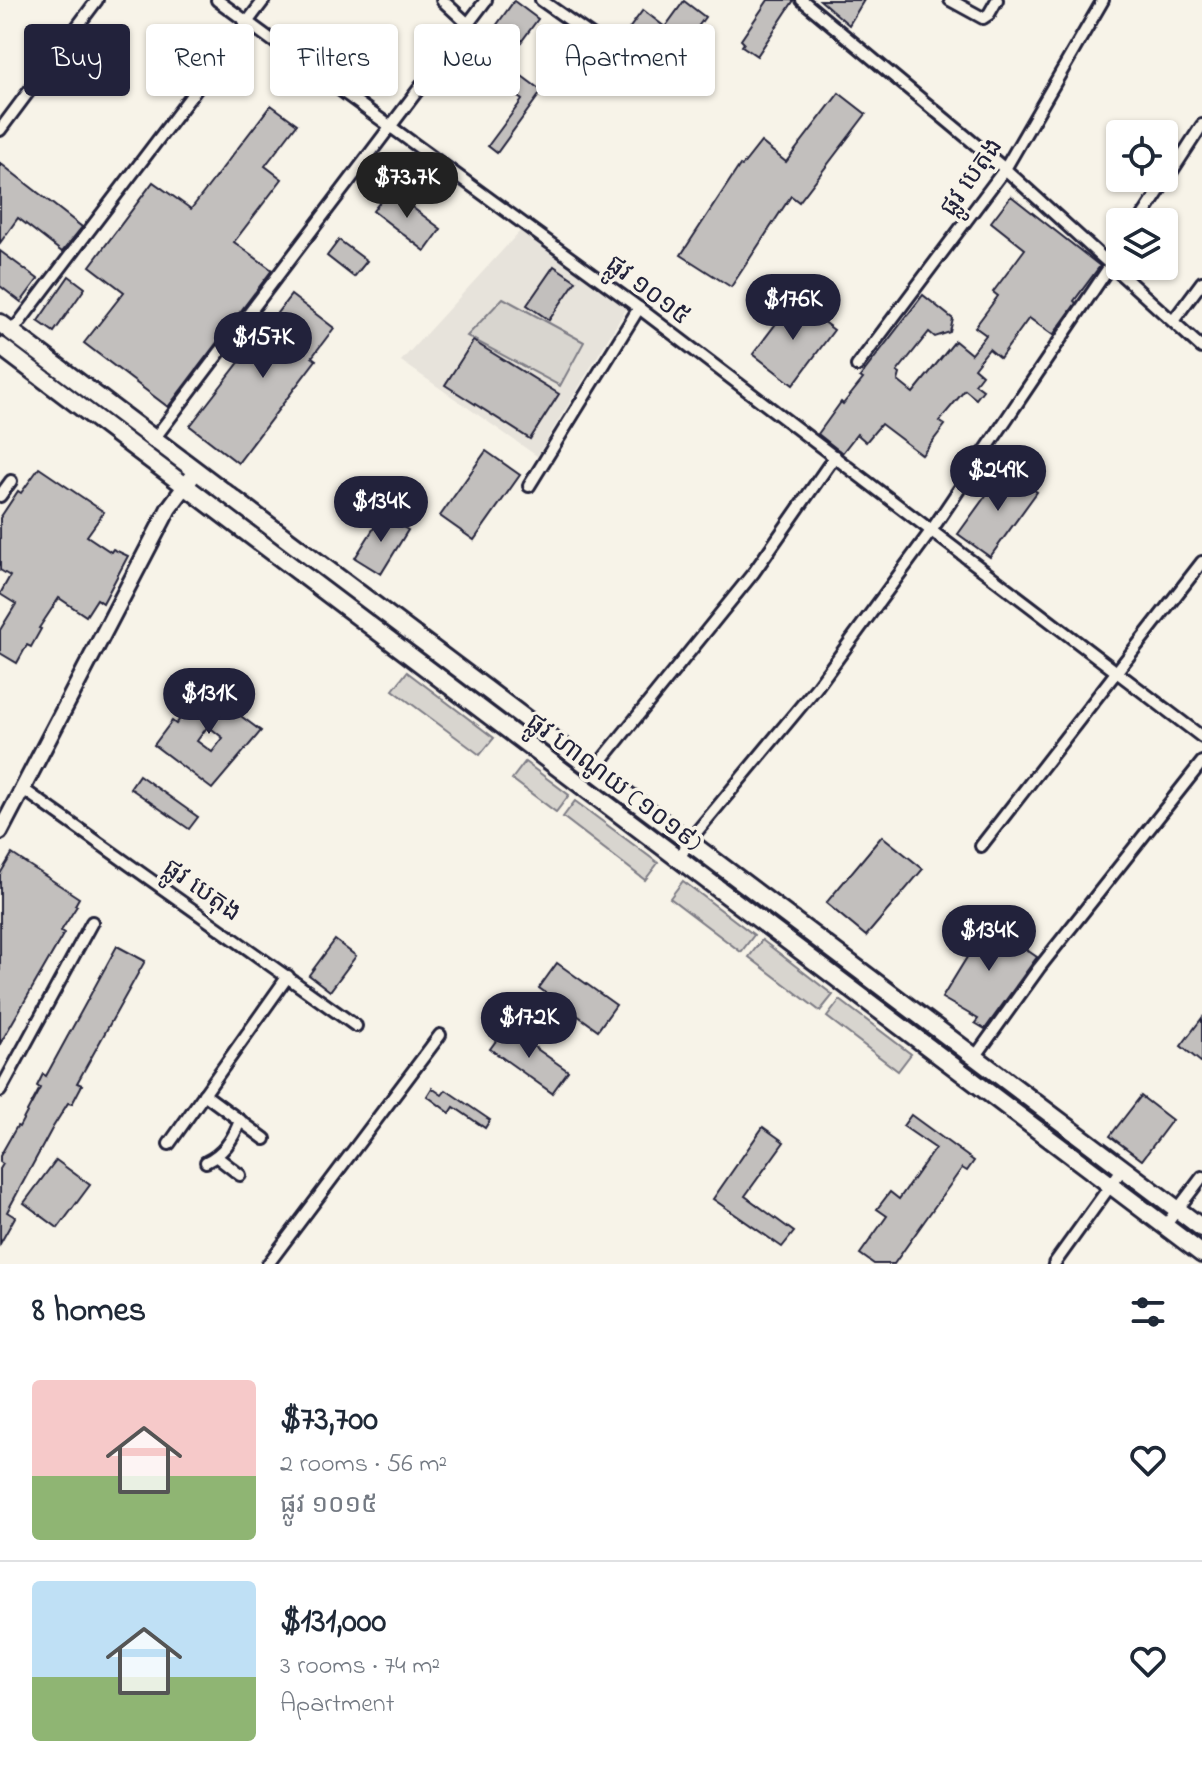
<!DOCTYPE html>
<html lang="en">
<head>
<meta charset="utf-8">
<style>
	:root { --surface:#fff; --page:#f2f2f3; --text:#1f2937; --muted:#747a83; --line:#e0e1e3; --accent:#22223b }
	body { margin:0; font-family:"Indie Flower","Noto Sans Khmer",sans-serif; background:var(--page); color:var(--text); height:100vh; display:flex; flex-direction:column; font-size:30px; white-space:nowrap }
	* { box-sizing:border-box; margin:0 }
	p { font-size:26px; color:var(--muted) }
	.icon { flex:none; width:44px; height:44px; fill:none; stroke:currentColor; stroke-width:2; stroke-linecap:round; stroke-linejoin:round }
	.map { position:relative; height:1264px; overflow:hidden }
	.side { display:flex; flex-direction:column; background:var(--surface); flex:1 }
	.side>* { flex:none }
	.guide { position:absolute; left:24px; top:24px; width:800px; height:72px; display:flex; gap:16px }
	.fabs { position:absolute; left:1106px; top:120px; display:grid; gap:16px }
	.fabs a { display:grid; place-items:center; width:72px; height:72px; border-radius:8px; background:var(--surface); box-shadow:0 2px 6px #0004; font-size:40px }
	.price { position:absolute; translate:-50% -68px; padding:0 18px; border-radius:28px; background:var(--accent); color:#fff; font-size:26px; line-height:52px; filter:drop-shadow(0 2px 4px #0008) }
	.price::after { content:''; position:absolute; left:50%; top:48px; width:24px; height:18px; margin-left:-12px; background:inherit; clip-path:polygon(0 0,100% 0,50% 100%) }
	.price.active { background:#222; color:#fff }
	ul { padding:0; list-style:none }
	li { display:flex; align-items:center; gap:24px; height:200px; padding:0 32px }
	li+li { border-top:2px solid var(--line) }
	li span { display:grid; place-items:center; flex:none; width:224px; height:160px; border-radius:8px; color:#555 }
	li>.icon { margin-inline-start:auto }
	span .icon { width:96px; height:96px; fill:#fffc; stroke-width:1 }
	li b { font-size:34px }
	h2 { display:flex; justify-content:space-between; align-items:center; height:96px; padding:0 32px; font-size:34px }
	.pill { padding:0 28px; border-radius:8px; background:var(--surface); box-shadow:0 2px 6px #0004; font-size:28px; line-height:72px }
	.pill.active { background:var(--accent); color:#fff }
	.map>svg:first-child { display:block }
	.built { fill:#e7e3db }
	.green { fill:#d8d5cf; stroke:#7d7c85; stroke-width:2 }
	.building { fill:#c2bfbd; stroke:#22223b; stroke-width:2; fill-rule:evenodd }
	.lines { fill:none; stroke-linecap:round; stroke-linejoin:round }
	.street-casing { stroke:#22223b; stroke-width:16 }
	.secondary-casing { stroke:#22223b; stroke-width:20 }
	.primary-casing { stroke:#22223b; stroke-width:22 }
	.street { stroke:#f7f3e8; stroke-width:10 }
	.secondary { stroke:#f7f3e8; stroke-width:14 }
	.primary { stroke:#f7f3e8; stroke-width:16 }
	.labels { text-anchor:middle; stroke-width:7; stroke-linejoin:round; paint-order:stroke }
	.street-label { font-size:26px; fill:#22223b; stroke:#f7f3e8 }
</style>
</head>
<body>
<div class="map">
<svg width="1202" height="1264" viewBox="0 0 1202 1264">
	<rect width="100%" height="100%" fill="#f7f3e8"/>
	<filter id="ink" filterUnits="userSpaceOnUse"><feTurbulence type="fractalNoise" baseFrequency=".0125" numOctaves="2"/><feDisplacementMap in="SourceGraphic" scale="16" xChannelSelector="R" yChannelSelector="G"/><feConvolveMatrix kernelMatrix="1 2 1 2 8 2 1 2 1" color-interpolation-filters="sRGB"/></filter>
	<g filter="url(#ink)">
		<!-- built -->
		<path class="built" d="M522,229l106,77 -91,150 -136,-95z"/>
		<!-- green -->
		<g class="green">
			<path d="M503,298l81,44 -24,44 -93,-50z"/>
			<path d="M407,672l87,66 -14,17 -87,-65z"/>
			<path d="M525,762l44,33 -13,17 -44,-33z"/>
			<path d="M575,801l83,62 -13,17 -82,-63z"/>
			<path d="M683,881l71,54 -13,17 -71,-54z"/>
			<path d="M762,940l71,55 -13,16 -71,-54z"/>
			<path d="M840,1000l71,54 -13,17 -71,-54z"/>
		</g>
		<!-- building -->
		<g class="building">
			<path d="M768,0h26l-37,56 -15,-10 2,-3 -3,-3z"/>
			<path d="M820,0h44l-15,25z"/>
			<path d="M514,1l24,18 -31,42 -24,-17z"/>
			<path d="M684,1l21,16 -41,56 -44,-32 23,-31 22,17z"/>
			<path d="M507,65l35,26 -45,62 -9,-7 34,-46 -27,-20z"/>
			<path d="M839,93l27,21 -67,88 -8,-6 -60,91 -50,-32 59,-90 2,1 19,-24 25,20z"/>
			<path d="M271,105l26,19 -32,42 17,13 -48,63 38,28 -104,137 -84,-64 40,-51 -34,-26 63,-84 38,27z"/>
			<path d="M0,163l82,64 -20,25 -44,-34 -18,25z"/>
			<path d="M389,190l52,39 -16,22 -52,-40z"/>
			<path d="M1011,196l89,70 -26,35 2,2 -23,32 -24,-17 -29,40 -11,-9 -15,19 8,7 -7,9 8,6 -7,9 -11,-9 -26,31 6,4 -23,30 -41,-31 -15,18 -9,-8 -15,19 -24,-19 23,-32 2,2 20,-25 -3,-2 63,-82 30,24 -3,13 -15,5 -6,-5 -32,40 3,2 -2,7 15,12 42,-52 16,13 15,-19 -11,-8 23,-31 -5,-4 32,-43 -34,-27z"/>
			<path d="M339,240l28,21 -13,16 -27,-21z"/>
			<path d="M0,251l38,28 -17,23 -21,-16z"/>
			<path d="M554,266l22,15 -27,39 -22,-15z"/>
			<path d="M69,276l16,12 -31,44 -16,-11z"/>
			<path d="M291,295l43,33 -22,29 4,3 -78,103 -48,-37z"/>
			<path d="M794,300l40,30 -41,55 -40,-31z"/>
			<path d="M473,341l86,53 -29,45 -85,-54z"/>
			<path d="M486,451l34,24 -46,65 -34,-24z"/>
			<path d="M39,468l65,44 -17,24 24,16 2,-3 15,7 -25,47 -6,-4 -11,17 -27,-18 -20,30 2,1 -10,18 -4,-2 -10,18 -17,-10v-23l16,-26 -16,-10 10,-18 -10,-6v-52l18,-27 3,2z"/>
			<path d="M1005,469l32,23 -47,65 -32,-23z"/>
			<path d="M382,515l26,15 -27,44 -26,-16z"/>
			<path d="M223,686l21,16 -10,9 27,20 -49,58 -58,-44 18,-24 4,3 27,-36 12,9zM208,726l15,12 -11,14 -15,-11z"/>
			<path d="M139,775l59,42 -9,12 -59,-41z"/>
			<path d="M882,836l41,33 -57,67 -40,-33z"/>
			<path d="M12,854l67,44 -4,7 2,1 -16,25 3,2 -64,111v-170z"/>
			<path d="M980,918l43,25 -2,3 16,11 -52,72 -10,-6 3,-4 -36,-21 30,-49 -7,-5z"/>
			<path d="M335,940l21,16 -26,35 -21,-16z"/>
			<path d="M117,946l28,15 -68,122 5,2 -10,19 -4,-1 -15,24 -46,85 8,5 -15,27v-75l3,-5 -3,-2v-6l17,-30 2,1 21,-39 -3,-2 6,-12 3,2z"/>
			<path d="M557,963l59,42 -18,25 -59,-42z"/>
			<path d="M1202,1018v45l-21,-17z"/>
			<path d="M506,1027l62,44 -16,22 -62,-44z"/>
			<path d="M432,1088l10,7 4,-5 44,30 -5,8 -31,-21 -4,6 -23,-17z"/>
			<path d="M1141,1096l31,24 -30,40 -32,-24z"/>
			<path d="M911,1115l63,46 -7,10 -5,-3 -68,96h-20l-14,-10 27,-38 -10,-7 13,-17 9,7 36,-51 -32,-22z"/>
			<path d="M763,1127l21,15 -39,54 49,36 -12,15 -69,-48z"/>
			<path d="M56,1160l34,25 -32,43 -34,-25z"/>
		</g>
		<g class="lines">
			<defs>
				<g id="street">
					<path d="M217,0l422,308 563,429"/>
					<path d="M442,0l26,24"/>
					<path d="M541,0l115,81"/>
					<path d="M802,0l203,169 197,179"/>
					<path d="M950,0l33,18 6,-4 8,-14"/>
					<path d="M0,130l97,-130"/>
					<path d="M1139,222l63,-97"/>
					<path d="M1173,321l29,-39"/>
					<path d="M12,332l252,-332"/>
					<path d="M857,366l148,-197 98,-169"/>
					<path d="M154,439l332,-439"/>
					<path d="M529,486l110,-178"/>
					<path d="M0,496l11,-15"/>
					<path d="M594,770l160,-198 81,-116"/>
					<path d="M23,789l333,237"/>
					<path d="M981,846l221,-284"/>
					<path d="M679,859l10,-18 127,-153 115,-157 189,-280"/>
					<path d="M975,1057l64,-89 163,-206"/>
					<path d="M0,1091l92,-169"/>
					<path d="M204,1094l61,45"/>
					<path d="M169,1144l119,-168"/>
					<path d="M217,1157l23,18"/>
					<path d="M206,1162c17,-8 28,-24 34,-42"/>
					<path d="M1165,1226l37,-49"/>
					<path d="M268,1264l172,-229"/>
					<path d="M1054,1264l69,-96"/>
				</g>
				<path id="secondary" d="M0,832l169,-324 23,-31"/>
				<g id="primary">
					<path d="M0,323l1202,905"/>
					<path d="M0,346l1202,908"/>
				</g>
			</defs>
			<!-- street casing -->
			<use href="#street" class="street-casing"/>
			<!-- secondary casing -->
			<use href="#secondary" class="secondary-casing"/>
			<!-- primary casing -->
			<use href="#primary" class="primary-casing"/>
			<!-- street -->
			<use href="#street" class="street"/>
			<!-- secondary -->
			<use href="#secondary" class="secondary"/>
			<!-- primary -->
			<use href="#primary" class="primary"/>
		</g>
	</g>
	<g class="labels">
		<!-- street labels -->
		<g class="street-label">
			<text transform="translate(970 176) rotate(-55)" y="9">ផ្លូវ បេតុង</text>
			<text transform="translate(649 289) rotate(37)" y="9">ផ្លូវ ១០១៥</text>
			<text transform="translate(615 781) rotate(37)" y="9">ផ្លូវ ហាណូយ (១០១៩)</text>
			<text transform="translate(203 889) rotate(35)" y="9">ផ្លូវ បេតុង</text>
		</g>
	</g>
</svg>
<div class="fabs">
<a><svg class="icon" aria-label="locate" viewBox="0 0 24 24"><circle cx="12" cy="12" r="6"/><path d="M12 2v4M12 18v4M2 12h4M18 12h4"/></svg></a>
<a><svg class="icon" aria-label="layers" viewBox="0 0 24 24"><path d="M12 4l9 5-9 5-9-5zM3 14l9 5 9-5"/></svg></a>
</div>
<b class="price active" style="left:407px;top:220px">$73.7K</b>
<b class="price" style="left:793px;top:342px">$176K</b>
<b class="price" style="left:263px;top:380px">$157K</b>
<b class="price" style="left:998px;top:513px">$249K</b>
<b class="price" style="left:381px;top:544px">$134K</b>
<b class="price" style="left:209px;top:736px">$131K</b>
<b class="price" style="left:989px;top:973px">$134K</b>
<b class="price" style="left:529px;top:1060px">$172K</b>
<div class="guide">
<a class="pill active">Buy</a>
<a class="pill">Rent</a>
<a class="pill">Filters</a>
<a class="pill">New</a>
<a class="pill">Apartment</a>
</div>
</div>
<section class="side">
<h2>8 homes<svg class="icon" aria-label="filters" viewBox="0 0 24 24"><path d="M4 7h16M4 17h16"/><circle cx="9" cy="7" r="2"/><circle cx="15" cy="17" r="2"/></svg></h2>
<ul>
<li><span style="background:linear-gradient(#f6c9c9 60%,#8fb573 0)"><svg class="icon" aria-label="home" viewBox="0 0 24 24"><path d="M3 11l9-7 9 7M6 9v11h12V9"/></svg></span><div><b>$73,700</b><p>2 rooms · 56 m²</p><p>ផ្លូវ ១០១៥</p></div><svg class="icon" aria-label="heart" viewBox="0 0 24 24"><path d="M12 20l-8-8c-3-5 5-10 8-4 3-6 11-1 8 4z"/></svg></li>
<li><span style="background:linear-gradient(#bfe0f5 60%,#8fb573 0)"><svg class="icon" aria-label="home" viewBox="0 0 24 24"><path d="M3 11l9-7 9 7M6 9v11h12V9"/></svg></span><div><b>$131,000</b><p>3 rooms · 74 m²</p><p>Apartment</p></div><svg class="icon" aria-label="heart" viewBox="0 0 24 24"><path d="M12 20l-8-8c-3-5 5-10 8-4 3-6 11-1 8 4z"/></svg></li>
</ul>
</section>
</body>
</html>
